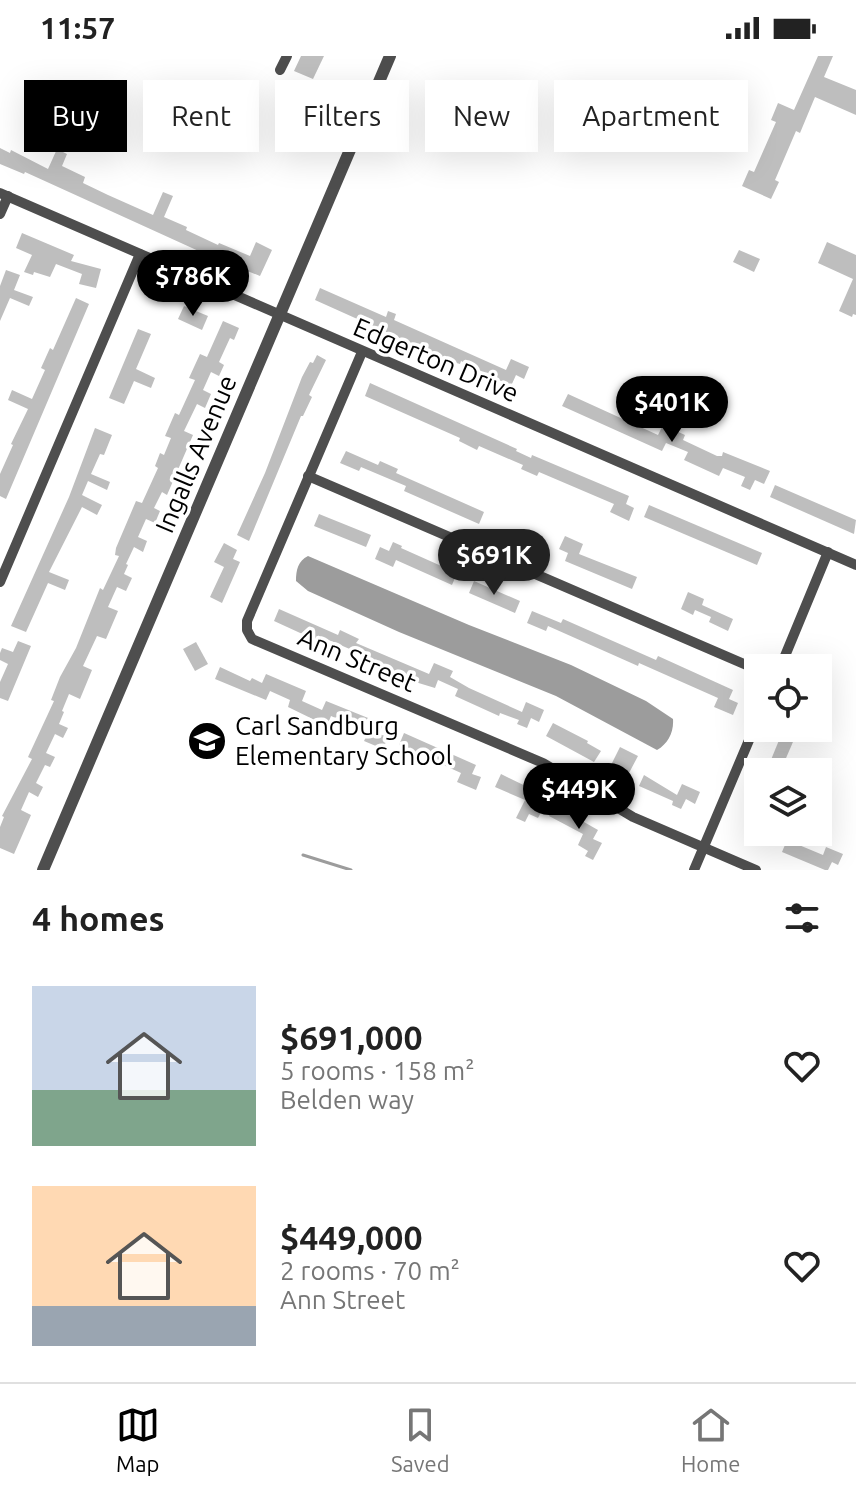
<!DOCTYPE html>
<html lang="en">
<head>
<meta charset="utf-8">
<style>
	:root { --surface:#fff; --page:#f6f6f6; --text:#222; --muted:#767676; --line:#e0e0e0; --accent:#000 }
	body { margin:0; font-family:Ubuntu,sans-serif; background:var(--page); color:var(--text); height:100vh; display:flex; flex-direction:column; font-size:30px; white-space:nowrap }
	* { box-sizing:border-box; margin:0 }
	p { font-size:26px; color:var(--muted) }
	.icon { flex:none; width:44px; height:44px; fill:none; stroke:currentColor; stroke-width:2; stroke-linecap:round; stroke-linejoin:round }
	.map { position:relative; height:814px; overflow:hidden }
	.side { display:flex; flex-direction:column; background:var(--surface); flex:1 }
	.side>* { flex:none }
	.top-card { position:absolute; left:24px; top:24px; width:808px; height:72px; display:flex; gap:16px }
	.controls { position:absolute; left:744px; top:598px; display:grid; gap:16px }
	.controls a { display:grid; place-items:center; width:88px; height:88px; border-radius:0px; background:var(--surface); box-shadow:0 8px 32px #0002; font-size:40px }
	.price { position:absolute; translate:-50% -68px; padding:0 18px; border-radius:28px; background:var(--accent); color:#fff; font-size:26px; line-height:52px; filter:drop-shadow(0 2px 4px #0008) }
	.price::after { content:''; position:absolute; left:50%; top:48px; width:24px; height:18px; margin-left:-12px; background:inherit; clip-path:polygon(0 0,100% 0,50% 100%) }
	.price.on { background:#222; color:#fff }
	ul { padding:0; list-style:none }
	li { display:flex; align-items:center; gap:24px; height:200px; padding:0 32px }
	li span { display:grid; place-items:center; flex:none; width:224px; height:160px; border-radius:0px; color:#555 }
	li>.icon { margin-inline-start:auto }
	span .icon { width:96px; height:96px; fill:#fffc; stroke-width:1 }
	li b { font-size:34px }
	h2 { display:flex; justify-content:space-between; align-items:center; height:96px; padding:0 32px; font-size:34px }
	.tag { padding:0 28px; border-radius:0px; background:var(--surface); box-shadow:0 8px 32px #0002; font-size:28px; line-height:72px }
	.tag.on { background:var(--accent); color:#fff }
	.status { display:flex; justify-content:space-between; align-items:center; height:56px; padding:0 40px; background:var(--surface); direction:ltr }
	.status svg { height:22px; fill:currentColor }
	.dock { display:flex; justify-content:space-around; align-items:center; height:112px; border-top:2px solid var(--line); background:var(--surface); font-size:22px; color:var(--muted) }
	.dock a { display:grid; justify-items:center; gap:4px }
	.dock .on { color:var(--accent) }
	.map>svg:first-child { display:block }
	.water { fill:#9c9c9c }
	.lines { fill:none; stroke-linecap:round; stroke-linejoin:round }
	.stream { stroke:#9c9c9c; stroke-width:3 }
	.building { fill:#bebebe }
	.minor { stroke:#4e4e4e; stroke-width:10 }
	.tertiary { stroke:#4e4e4e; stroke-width:12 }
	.labels { text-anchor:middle; stroke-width:7; stroke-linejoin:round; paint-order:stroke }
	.street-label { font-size:26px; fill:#000; stroke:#fff }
	.poi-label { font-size:26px; fill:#000; stroke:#fff; text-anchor:start }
</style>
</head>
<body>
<div class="status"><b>11:57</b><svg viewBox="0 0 49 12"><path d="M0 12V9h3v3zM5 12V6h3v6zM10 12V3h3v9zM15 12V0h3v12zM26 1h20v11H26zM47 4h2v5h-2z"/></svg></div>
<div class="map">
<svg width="856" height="814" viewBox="0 0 856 814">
	<rect width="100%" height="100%" fill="#fff"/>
	<!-- water -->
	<path class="water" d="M308,500l161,69 102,40 75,36 27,18c1,13 -5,25 -16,31l-101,-54 -157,-64 -91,-41 -12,-10c0,-11 2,-20 12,-25z"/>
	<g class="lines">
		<!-- stream -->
		<path class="stream" d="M303,799l48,15"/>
	</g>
	<!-- building -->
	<g class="building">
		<path d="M301,0h23l-11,23 -19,-8z"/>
		<path d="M818,0h15l-9,21 32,13v25l-41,-18 -15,36 -4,-2 -21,49 4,2 -8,17 -29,-13 7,-16 5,2 22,-50 -5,-2 7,-17 16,7z"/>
		<path d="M0,92l10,5 1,-3 37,19 9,-20 10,5 -5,12 23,11 -2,6 25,12 45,20 10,-23 10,4 -9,21 23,10 -1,3 32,15 1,-2 31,13 6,-14 16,8 -12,26 -57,-23 -178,-81 -1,2 -24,-10z"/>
		<path d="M22,177l52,22 -3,6 30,8 -5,19 -17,-4 3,-10 -26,-10 -6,13 -16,-5 -1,3 -9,-3 8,-17 -16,-7z"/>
		<path d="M827,186l29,13v60l-3,-1 -1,3 -13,-6 14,-32 -35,-16z"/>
		<path d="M739,194l21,9 -6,13 -21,-10z"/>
		<path d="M6,214l14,5 -6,15 19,7 -4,9 -19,-8 -10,23v-35z"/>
		<path d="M320,232l66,29 2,-6 8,3 -2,6 112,50 5,-11 18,8 -5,12 -8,-4 -5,11 -50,-25 -1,3 -7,-2 -138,-62z"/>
		<path d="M76,242l13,6 -83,195 -6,-3v-22l13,-29 -2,-1 17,-35 -20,-9 4,-10 20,9 13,-29 -4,-2 9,-20 3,2z"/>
		<path d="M184,250l24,10 -6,14 -24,-11z"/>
		<path d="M223,265l16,7 -5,12 -4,-2 -11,24 5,3 -5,11 -8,-4 -8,18 8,4 -6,14 -8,-4 -13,27 9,4 -26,60 -5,-3 -8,16 6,3 -5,12 -9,-4 -8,18 9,4 -4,11 -9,-5 -8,17 2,1 -4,9 8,4 -6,13 -9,-4 -9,20 10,4 -12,28 -9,-3 -14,30 9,4 -12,29 -11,-5 -7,17 2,1 -5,12 9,4 -5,10 -8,-4 -9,19 9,4 -5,10 -5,-2 -9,18 7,4 -5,10 -9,-5 -8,18 10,5 -17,39 -14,-6v-21l4,-10 -2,-1 30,-57 -4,-2 26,-56 -3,-1 9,-23 16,-29 24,-60 3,2 16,-34 -4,-1 1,-7 20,-47 6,2 16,-35 -3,-2 5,-13 4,2 7,-17 -6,-2 10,-23 4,2 16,-35 -6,-2 11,-24 7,3z"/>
		<path d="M138,273l13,5 -15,35 19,9 -4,10 -17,-7 -10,23 -15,-6z"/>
		<path d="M317,299l9,5 -17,35 3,2 -9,19h-2l-52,125 -12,-6 28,-62 37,-96 8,-15 3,1z"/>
		<path d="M370,327l147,66 -1,2 15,7 1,-3 97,41 -3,8 8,4 -5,13 -19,-9 4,-8 -75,-32 -2,4 -16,-7 2,-4 -44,-19 -2,4 -18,-9 1,-3 -95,-42z"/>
		<path d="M568,338l90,41 5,-10 22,10 -2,5 34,16h5l1,-4 47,19 -6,13 -9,-4 -5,10 -9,-4 4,-9 -22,-9 -4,8 -35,-16 4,-8 -22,-9 -4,8 -100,-45z"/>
		<path d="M95,372l17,7 -8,20 -4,-1 -9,20 19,8 -3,8 -19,-9 -6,14 20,10 -5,10 -15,-8 -33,65 20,8 -4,10 -17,-7 -22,49 -15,-6 58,-129z"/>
		<path d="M346,395l32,14 2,-4 18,8 -2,4 88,39 -5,12 -75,-33 2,-5 -45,-19 -2,4 -19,-8z"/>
		<path d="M775,429l81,35 -2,14 -84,-37z"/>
		<path d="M649,449l113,48 -5,12 -113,-48z"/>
		<path d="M319,458l52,21 -5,12 -52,-21z"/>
		<path d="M565,480l18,8 -4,10 58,23 -5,12 -67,-28 3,-8 -9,-4z"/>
		<path d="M393,486l9,4 -1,2 56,25 -5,12 -56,-25 -3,7 -18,-8 5,-12 9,4z"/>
		<path d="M224,487l13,7 -4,9 7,3 -18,41 -12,-6 14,-30 -10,-5z"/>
		<path d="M474,525l46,20 -5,12 -46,-20z"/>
		<path d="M688,536l16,7 -2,6 31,14 -5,12 -19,-9 2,-5 -16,-7 -2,5 -12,-6z"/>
		<path d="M279,553l59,26 2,-5 19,9 -3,4 73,31 5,-11 19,8 -3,6 19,11 53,24 4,-10 18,8 -5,12 -8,-4 -4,10 -10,-4 2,-4 -19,-7 -1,3 -44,-20 3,-7 -20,-9 -3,8 -23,-7 -49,-20 3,-5 -42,-18 -2,5 -48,-22z"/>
		<path d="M532,555l29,12 2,-4 93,41 2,-4 75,34 -4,9 9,4 -5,12 -19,-8 4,-9 -79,-35 -1,3 -90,-40 -2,5 -19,-8z"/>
		<path d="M18,585l13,5 -23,55 -8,-3v-16l8,-18 -8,-4v-7l2,-5 11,4z"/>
		<path d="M196,586l12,22 -13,7 -12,-22z"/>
		<path d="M220,611l30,14 2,-3 10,5 4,-9 40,17 -4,10 20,9 4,-9 57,23 -4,10 9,3 -5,12 -19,-8 4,-8 -37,-17 -4,10 -39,-19 2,-7 -20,-9 -4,9 -51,-21z"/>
		<path d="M553,667l35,18 -1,2 14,8 -7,11 -48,-26z"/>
		<path d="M784,672h15l-19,44h-14z"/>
		<path d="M404,677l72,32 -4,9 9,3 -5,13 -19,-8 4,-9 -62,-28z"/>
		<path d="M620,691l18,9 -9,17 -8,-4 -4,7 -9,-5z"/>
		<path d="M501,718l39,19 -5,9 9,4 -6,12 -9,-4 -4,8 -9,-4 9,-18 -30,-13z"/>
		<path d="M644,719l33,20 5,-11 18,8 -5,12 -9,-5 -5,10 -9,-4 1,-4 -34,-15z"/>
		<path d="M554,749l44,25 -5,9 9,4 -9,17 -8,-4 3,-5 -10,-6 5,-11 -34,-18z"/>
		<path d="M787,784l36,15 3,-8 17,7 -5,11 -6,-3 -4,8h-3l-43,-18z"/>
	</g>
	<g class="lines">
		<!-- minor -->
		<g class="minor">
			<path d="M280,14l7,-14"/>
			<path d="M0,137l856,372"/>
			<path d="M0,158l8,-18"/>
			<path d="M362,296l-115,269v9l5,9 291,124 90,54 123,53"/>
			<path d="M308,420l450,194"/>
			<path d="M0,526l140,-328"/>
			<path d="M780,612l48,-116"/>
			<path d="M694,814l64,-151"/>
		</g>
		<!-- tertiary -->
		<path class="tertiary" d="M43,814l347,-814"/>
	</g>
	<!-- icons -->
	<defs>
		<symbol id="school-disc" viewBox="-11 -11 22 22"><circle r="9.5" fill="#000" stroke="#fff"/><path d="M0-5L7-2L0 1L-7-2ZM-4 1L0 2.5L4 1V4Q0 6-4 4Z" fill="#fff"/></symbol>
	</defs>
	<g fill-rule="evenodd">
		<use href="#school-disc" x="185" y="663" width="44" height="44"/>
	</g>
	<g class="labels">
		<!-- street labels -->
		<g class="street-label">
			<text transform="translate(436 304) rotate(23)" y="9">Edgerton Drive</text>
			<text transform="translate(196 398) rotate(-67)" y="9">Ingalls Avenue</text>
			<text transform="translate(357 604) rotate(23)" y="9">Ann Street</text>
		</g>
		<!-- poi labels -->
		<g class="poi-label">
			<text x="235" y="679">Carl Sandburg<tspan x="235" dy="30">Elementary School</tspan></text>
		</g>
	</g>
</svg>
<div class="controls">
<a><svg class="icon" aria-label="locate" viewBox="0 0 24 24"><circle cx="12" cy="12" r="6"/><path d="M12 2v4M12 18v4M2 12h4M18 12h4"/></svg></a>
<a><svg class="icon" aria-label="layers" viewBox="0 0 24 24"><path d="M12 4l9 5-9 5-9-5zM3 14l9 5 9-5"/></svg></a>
</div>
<b class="price" style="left:193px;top:262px">$786K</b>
<b class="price" style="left:672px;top:388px">$401K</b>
<b class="price on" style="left:494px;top:541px">$691K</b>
<b class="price" style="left:579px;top:775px">$449K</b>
<div class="top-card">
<a class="tag on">Buy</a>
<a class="tag">Rent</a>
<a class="tag">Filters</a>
<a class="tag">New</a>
<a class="tag">Apartment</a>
</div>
</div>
<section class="side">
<h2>4 homes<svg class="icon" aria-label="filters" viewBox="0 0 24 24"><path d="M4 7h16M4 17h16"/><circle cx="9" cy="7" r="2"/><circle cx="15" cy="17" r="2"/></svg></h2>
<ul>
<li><span style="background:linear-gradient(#c9d6e8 65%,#7fa58c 0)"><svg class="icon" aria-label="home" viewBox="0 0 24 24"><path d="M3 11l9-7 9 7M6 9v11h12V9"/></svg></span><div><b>$691,000</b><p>5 rooms · 158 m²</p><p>Belden way</p></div><svg class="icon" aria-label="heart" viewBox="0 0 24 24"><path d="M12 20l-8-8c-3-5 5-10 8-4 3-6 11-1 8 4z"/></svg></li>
<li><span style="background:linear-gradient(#ffd9b3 75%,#9aa5b1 0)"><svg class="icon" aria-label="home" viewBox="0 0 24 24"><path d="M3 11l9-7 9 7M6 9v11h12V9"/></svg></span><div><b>$449,000</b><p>2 rooms · 70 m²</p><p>Ann Street</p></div><svg class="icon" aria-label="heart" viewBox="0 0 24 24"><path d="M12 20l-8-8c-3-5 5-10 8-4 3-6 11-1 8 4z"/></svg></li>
</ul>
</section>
<nav class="dock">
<a class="on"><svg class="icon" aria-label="map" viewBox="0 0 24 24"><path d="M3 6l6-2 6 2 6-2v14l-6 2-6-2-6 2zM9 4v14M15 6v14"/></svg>Map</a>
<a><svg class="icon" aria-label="saved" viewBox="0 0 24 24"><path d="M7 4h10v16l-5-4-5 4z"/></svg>Saved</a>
<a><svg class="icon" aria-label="home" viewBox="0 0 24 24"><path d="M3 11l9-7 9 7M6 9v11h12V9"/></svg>Home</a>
</nav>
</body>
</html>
